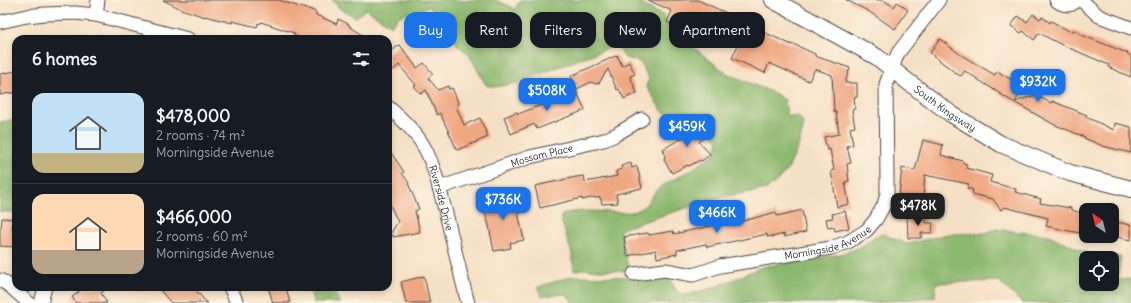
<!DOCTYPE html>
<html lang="en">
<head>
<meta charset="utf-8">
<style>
	:root { --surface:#171b24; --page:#242831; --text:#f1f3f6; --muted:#9ea1a6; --line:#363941; --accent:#1a73e8 }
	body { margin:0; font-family:Delius,sans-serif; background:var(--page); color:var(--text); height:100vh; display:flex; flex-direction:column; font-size:15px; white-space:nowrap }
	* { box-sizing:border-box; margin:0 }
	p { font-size:13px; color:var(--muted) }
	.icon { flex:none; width:22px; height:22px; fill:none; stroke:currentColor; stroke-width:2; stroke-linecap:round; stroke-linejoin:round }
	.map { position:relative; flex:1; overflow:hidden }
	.panel { position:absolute; left:12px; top:35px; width:380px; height:256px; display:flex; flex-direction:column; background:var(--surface); border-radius:12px; box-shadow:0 2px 6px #0003 }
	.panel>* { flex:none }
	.banner { position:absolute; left:404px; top:12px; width:380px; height:36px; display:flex; gap:8px }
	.needle { width:26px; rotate:325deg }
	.fabs { position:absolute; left:1079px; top:203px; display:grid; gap:8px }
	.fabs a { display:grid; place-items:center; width:40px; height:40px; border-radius:8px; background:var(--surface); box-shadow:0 2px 6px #0003; font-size:20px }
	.price { position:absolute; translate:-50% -34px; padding:0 9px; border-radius:8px; background:var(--accent); color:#fff; font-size:13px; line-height:26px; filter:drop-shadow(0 1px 2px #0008) }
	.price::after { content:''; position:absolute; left:50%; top:24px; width:12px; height:9px; margin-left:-6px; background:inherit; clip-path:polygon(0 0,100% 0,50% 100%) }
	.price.active { background:#222; color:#fff }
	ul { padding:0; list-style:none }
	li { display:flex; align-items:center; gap:12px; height:100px; padding:0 20px }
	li+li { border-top:1px solid var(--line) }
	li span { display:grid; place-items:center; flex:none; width:112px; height:80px; border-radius:12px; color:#555 }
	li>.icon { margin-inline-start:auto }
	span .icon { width:48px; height:48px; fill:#fffc; stroke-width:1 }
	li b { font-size:17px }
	h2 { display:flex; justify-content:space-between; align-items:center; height:48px; padding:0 20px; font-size:17px }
	.chip { padding:0 14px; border-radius:12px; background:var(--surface); box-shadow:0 2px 6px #0003; font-size:14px; line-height:36px }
	.chip.active { background:var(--accent); color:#fff }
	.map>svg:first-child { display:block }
	.forest { fill:#8cb76e; stroke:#5c714c; fill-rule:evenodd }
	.building { fill:#efa782 }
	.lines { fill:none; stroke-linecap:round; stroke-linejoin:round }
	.minor-casing { stroke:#494642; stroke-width:15 }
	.tertiary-casing { stroke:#494642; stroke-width:18 }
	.minor { stroke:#fff; stroke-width:13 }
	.tertiary { stroke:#fff; stroke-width:16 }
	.labels { text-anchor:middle; stroke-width:3; stroke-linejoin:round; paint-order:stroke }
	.street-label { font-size:10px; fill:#2b2b2b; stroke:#fcf5e5 }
</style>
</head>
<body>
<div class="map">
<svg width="1131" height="303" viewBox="0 0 1131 303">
	<rect width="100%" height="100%" fill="#fcf5e5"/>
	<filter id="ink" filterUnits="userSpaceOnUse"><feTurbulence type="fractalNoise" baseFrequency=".025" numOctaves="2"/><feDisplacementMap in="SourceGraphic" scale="8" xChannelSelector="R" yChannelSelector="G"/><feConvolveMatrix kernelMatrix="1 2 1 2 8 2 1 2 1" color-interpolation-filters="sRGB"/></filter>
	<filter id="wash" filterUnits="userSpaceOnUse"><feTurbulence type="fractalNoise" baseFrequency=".012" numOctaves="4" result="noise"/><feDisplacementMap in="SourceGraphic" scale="16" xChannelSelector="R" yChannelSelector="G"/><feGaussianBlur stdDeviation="0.9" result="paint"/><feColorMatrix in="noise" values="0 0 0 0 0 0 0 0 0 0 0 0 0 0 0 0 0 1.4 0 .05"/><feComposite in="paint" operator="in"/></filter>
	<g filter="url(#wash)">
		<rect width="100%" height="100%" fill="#f6e0c5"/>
		<!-- forest -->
		<g class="forest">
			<path d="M332,0h164l19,9 5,-9h114l30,16 2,7 13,8 4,8 43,34 48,20 11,7 2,16 12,1c2,3 4,5 4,8 0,11 -9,32 -14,42 -5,8 -14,16 -22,22l-50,9 -90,29 -7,3 8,37 -5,4 -42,-2 -7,2 -2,-17 -12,-37c8,-11 57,-3 72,-5 15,-3 17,-14 27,-24 5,-4 13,-7 19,-11 13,-7 26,-15 38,-25l2,-11 -21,-27 -19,6 -16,-9 -16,-25 3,-7 -9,-17 -15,-4 -8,-12h-3l-97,37 -22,4 -9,-2 -18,-32 -11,-8 -11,-24 -10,-4 -6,-10 -2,-1 -12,7c-12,-2 -19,4 -25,13l-25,-17 -10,8 -16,-8z"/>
			<path d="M16,119v93h-16v-90z"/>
			<path d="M994,229l55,6 38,18 34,4 -4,23 14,-1v24h-109l-23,-22 -63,2 -1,14 -54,5 -1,1h-308l-1,-4 -5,-5 -25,2 -3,-9 31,-10 8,-1 48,1 30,-1 10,1 4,2 8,12 4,3 6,1 31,-9 44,-19 79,-13 20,-7 13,-10 9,-3 24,10 41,-10 38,-1zM1086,258h26v26h-26z"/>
			<path d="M309,287h23l8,16h-26z"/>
		</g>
		<g id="blocks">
			<!-- building -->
			<g class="building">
				<path d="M163,0h116l27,9v-1l10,4v3l21,9 1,-5 11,5v2l20,13h-66l-9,-4v-2l-33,-11 -1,2 -2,-1 -1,4 -25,-6v2l-27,-7v1l-24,-8z"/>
				<path d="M648,0h50l37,17 10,14 3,-6 44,20 1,-1 22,10v2l35,12 -5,15h12v14h-3l1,12 -3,1 3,17 -5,1 3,17 -6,1 4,17 -4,1 2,17 -4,1 4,22 -12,3 -6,-36 3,-1 -4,-21 -3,1 -3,-13 15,-3 -3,-22h-2l-2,-37 -17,-6 -6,12 -40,-18 -4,10 -33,-15 7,-15 -58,-28 -5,11 -9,-4 5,-11z"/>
				<path d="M846,0h37l11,7 3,-5 11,8 -13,19 -27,-18z"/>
				<path d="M1033,14l7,5 2,-2 8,6 1,-2 20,11 3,-2 10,6 43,17 4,3v21l-23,-10 1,-2 -49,-21 -21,-11 -5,7 -11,-9 -2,2 -10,-7 7,-10 9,6z"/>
				<path d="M940,39l21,16 34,20 2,-4 27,16 -9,15 20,-7 16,8 1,-2 35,14 -1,2 28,13 1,-7 16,4v26l-28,-7 -19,-8 1,-1 -32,-13 -48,-27 -40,-26 -4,5 -4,-2 -27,-21z"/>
				<path d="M400,45l17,23 7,-5 9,11 -5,4 10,12 10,-4 1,3 3,-1 7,16 -3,2 8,19 16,-7 8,19 -31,13 -17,-37 -3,2 -11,-25 -5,4 -7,-8 2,-1 -17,-20 -7,6 -4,-5v-13z"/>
				<path d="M618,55l-1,2h1l4,9 7,-4 6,12 -5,2 7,17 -13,6 -5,-10 -2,1 -9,-21 -9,14 -3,1 -5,-2 -14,7 -6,-13z"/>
				<path d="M16,71v21l-16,3v-21z"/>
				<path d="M575,88l10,22 -48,19 -3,-5 -23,10 -7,-17 13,-5 1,2 36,-14 -1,-3z"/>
				<path d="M695,117l14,16 -10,9 11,12 -8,7 -2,-1 -11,6 -1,-1 -16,8 -8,-13 1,-6 -2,-5 23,-13 -5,-6z"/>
				<path d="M923,140l20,5 -2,10 22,6v2l4,1 -1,4 26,7 -2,7 26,7 -1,3 26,7 -1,4 31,5v2l15,4v17l-6,-2 -1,4 -33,-7 2,-8 -44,-11 -3,3 -8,-11 -21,-5 1,-4 -6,-2 2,-4 -44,-9 -2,23 -24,-3 3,-27 13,2z"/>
				<path d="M388,148l16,24 -2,1 7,10h-1l11,26 -4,2 5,21 -27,5 -1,-6 6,-9 -10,-21z"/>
				<path d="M631,163l1,5 5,-2 5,22 -26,6 2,9 -16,1 -2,-7 -5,1v-1l-13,3v-2l-42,10 -5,-22 41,-9 8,-1 1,6 32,-6 -1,-5 6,-2 -1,-3z"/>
				<path d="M500,193l3,10 15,-4 3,13h-3l6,28 -14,3 1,5 -17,3 -5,-25 -8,-28z"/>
				<path d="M802,210l4,22 -22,5v-3l-12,3v-1l-5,1v-3l-60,13 -1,-3 -29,6v4l-20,4 -1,-8 -29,6 -3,-19 24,-4 1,2 24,-4 1,3 55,-12 7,1 40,-11 1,4z"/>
				<path d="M845,211l4,17 -14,3 -1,-4 -6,1 -2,-9 7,-1 -1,-4z"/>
				<path d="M907,216h19v7h7l-1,10h-11v5h-13z"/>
				<path d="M2,218l11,1 -1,11h4v17l-16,-1v-18h1z"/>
				<path d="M1112,221l19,4v15l-19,-4z"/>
				<path d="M424,276l6,27h-24l-5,-21z"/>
				<path d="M75,287h33l-7,6 6,10h-31l-4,-6 7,-5z"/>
				<path d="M157,287h36l14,16h-36z"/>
				<path d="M268,287h18l4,16h-17z"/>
			</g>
		</g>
	</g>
	<g filter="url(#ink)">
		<use href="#blocks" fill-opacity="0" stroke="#494642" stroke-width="1"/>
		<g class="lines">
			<defs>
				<g id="minor">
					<path d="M1056,0c6,6 15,7 21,0"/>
					<path d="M1081,0l18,16 32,12"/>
					<path d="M96,15l2,-15"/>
					<path d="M0,22l27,-6 18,-2 30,-1 21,2 92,24"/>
					<path id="s1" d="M388,107c13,11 26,23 35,38 10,17 15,38 20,57 9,34 16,68 25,101"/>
					<path id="s2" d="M439,188l91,-31 74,-17 11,-5 27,-16"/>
					<path id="s3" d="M634,274l31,-4 28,5 27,-9 111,-18 17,-6 19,-12 9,-11 8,-14 3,-12v-12l-1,-97 12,-31 41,-53"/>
					<path d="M0,280c10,4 20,16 29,23"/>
					<path d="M230,287l7,16"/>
					<path d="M41,303l4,-16"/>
				</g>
				<g id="tertiary">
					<path id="s4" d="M773,0l104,57 30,24 44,33 50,30 69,29 61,16"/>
				</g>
			</defs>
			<!-- minor casing -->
			<use href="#minor" class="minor-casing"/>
			<!-- tertiary casing -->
			<use href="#tertiary" class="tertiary-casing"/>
			<!-- minor -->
			<use href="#minor" class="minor"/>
			<!-- tertiary -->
			<use href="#tertiary" class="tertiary"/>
		</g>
	</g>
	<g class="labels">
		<!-- street labels -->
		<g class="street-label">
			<text dy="4" stroke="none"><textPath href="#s4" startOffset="204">South Kingsway</textPath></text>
			<text dy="4" stroke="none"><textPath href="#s2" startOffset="108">Mossom Place</textPath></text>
			<text dy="4" stroke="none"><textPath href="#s1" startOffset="108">Riverside Drive</textPath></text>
			<text dy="4" stroke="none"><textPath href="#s3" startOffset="199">Morningside Avenue</textPath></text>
		</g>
	</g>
</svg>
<div class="fabs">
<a><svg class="needle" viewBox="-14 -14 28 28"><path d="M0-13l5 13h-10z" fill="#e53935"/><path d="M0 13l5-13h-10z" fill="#9ea1a6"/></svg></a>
<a><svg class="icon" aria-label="locate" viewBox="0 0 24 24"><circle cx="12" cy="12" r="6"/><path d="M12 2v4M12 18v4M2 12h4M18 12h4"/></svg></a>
</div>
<b class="price" style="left:1038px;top:103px">$932K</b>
<b class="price" style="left:547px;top:112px">$508K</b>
<b class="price" style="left:687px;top:148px">$459K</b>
<b class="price" style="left:503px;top:221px">$736K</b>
<b class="price active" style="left:918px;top:227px">$478K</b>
<b class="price" style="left:717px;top:234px">$466K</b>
<div class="banner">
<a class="chip active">Buy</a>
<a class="chip">Rent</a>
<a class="chip">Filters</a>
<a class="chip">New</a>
<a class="chip">Apartment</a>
</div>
<section class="panel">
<h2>6 homes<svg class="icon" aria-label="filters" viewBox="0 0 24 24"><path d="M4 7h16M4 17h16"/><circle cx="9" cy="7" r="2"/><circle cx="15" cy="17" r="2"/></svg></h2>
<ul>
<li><span style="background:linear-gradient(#bfe0f5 75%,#c2b280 0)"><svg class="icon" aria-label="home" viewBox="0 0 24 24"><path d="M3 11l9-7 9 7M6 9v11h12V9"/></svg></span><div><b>$478,000</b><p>2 rooms · 74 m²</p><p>Morningside Avenue</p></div></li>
<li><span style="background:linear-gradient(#ffd9b3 70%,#b9a48a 0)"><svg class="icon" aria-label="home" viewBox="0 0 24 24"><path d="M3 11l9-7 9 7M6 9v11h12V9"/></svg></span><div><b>$466,000</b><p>2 rooms · 60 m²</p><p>Morningside Avenue</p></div></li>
</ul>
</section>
</div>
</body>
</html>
